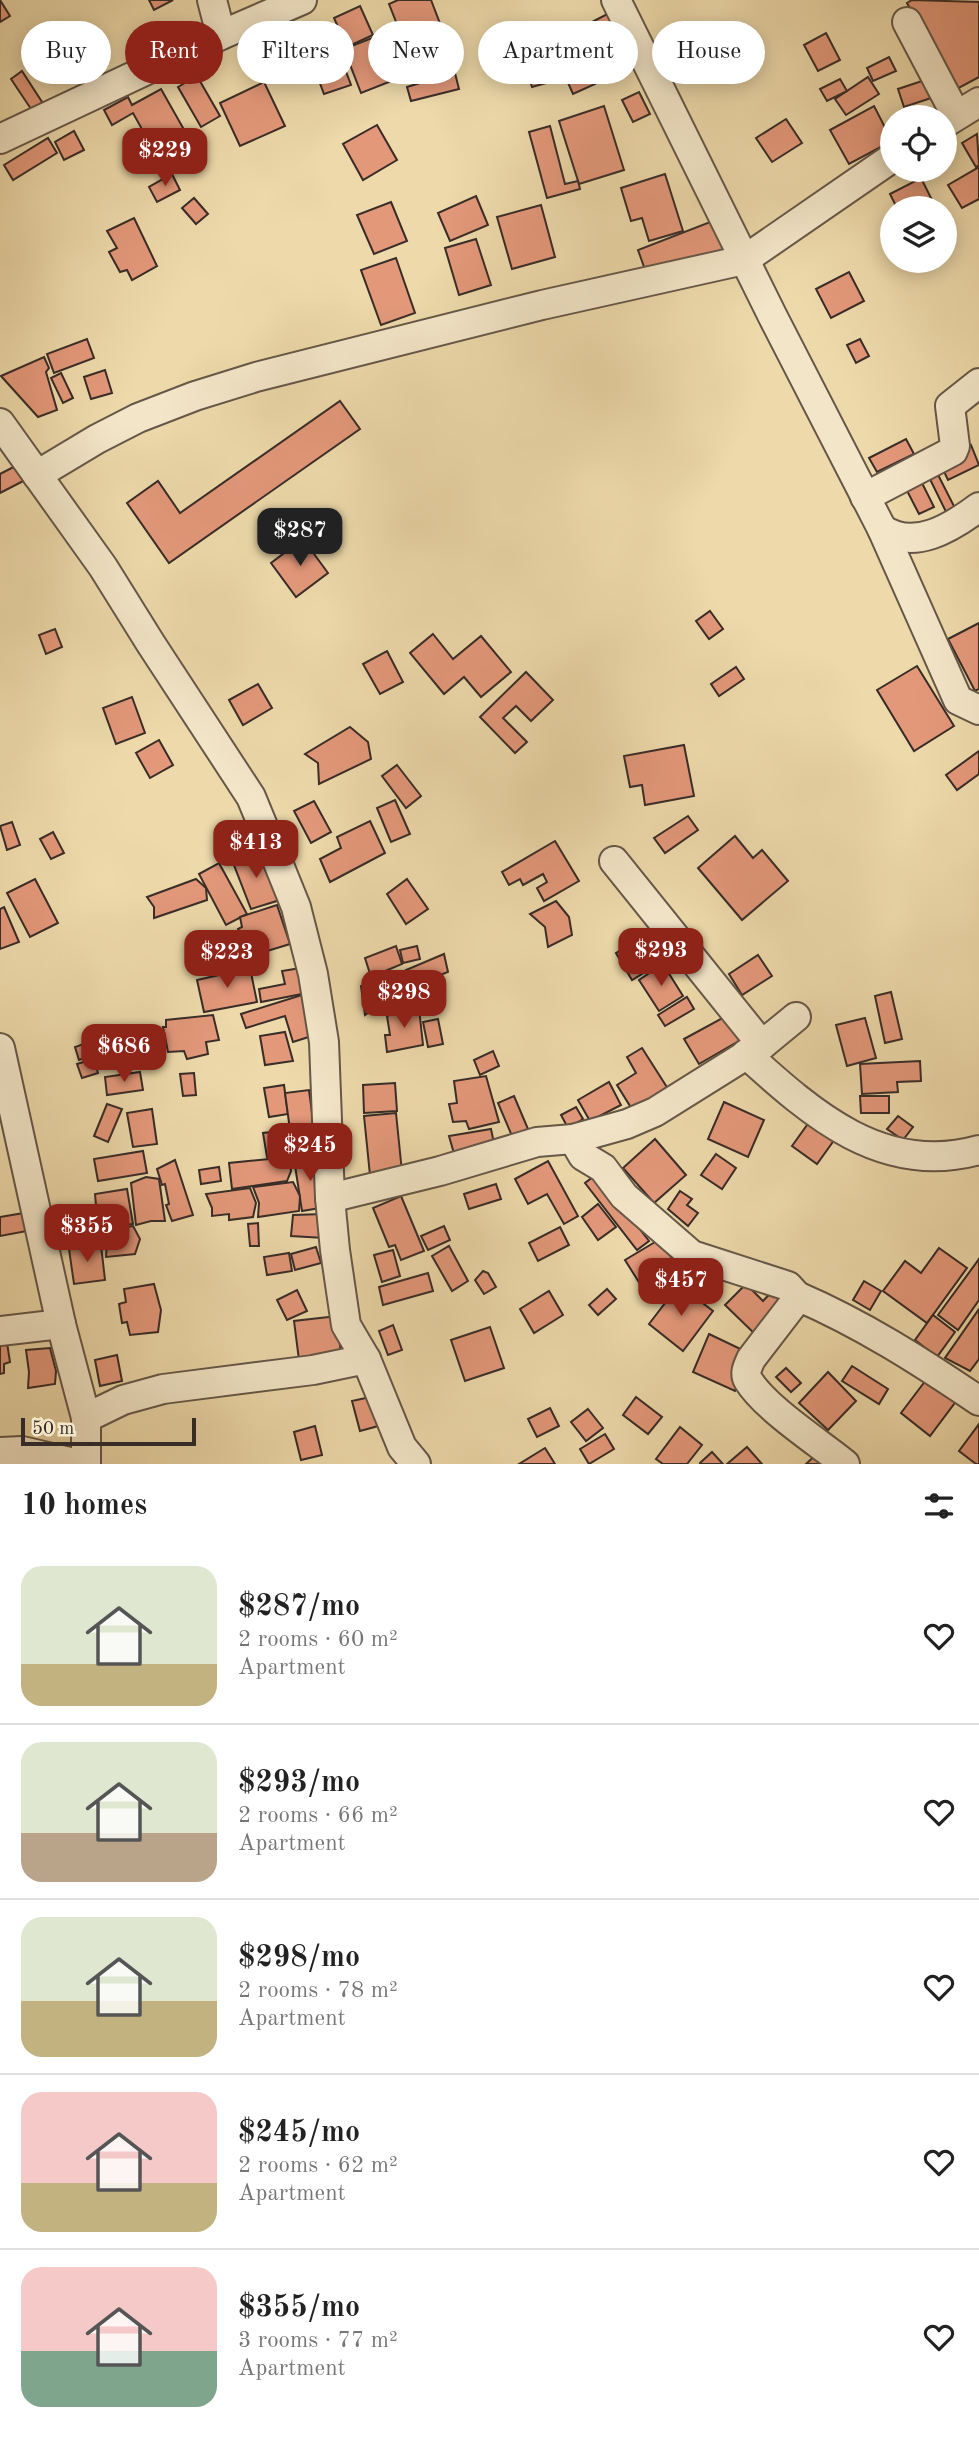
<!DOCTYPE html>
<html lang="en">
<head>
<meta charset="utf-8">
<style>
	:root { --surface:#fff; --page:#f6f6f6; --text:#222; --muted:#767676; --line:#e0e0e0; --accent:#8f2418 }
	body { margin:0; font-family:"Old Standard TT",serif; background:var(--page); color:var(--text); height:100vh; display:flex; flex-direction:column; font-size:26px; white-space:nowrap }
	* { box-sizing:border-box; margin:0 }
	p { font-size:23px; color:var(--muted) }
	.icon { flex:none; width:38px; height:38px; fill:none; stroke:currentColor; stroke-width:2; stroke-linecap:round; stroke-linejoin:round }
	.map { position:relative; height:1464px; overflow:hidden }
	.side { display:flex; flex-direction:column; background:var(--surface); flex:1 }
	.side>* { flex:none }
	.top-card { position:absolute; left:21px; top:21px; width:938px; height:63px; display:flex; gap:14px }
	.buttons { position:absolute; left:880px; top:105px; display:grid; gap:14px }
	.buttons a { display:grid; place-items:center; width:77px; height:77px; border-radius:50%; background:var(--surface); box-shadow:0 4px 18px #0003; font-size:35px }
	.scale { position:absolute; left:21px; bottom:18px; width:175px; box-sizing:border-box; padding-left:7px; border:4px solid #382c27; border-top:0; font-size:19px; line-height:24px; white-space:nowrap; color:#382c27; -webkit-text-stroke:5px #f3e6c8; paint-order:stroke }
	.price { position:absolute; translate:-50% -60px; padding:0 16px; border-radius:14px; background:var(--accent); color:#fff; font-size:23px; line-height:46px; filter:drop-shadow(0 2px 4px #0008) }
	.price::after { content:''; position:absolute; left:50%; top:42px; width:21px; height:16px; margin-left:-10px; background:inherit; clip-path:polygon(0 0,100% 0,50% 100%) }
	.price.active { background:#222; color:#fff }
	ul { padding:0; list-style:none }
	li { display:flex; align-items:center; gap:21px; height:175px; padding:0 21px }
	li+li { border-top:2px solid var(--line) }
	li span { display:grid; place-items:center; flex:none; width:196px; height:140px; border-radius:21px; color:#555 }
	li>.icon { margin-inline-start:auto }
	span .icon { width:84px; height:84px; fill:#fffc; stroke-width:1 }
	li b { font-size:30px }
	h2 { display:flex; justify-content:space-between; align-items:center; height:84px; padding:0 21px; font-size:30px }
	.pill { padding:0 24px; border-radius:32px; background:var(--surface); box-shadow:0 4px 18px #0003; font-size:24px; line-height:63px }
	.pill.active { background:var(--accent); color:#fff }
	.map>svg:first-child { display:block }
	.building { fill:#e3987a; stroke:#382c27; stroke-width:2 }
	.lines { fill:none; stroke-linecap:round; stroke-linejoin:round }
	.street-casing { stroke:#655748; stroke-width:32 }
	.street { stroke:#f3e6c8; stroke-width:28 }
</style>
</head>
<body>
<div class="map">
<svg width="979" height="1464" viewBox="0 0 979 1464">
	<rect width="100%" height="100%" fill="#edd9aa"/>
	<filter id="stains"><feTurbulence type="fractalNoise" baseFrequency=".00286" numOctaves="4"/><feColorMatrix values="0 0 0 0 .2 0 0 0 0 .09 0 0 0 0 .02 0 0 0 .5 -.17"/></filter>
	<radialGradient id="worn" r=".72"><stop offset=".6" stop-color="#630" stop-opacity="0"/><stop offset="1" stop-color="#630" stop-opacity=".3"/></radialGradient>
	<!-- building -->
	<g class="building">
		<path d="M0,0l10,16 -10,6z"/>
		<path d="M149,0h24l-19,10z"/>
		<path d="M398,0h33l13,34 -49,19 -6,-17 11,-4 -11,-28z"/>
		<path d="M912,0l67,2v75l-24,13 -48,-87z"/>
		<path d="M360,6l13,29 -26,12 -13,-29z"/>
		<path d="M615,10l14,28 -22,11 -15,-27z"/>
		<path d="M584,31l3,13 -26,5 -3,-13z"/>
		<path d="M826,33l14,27 -22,11 -14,-26z"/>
		<path d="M372,38l17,44 -28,11 -17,-44z"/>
		<path d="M552,38l12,40 -32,9 -12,-40z"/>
		<path d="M448,45l11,44 -48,12 -4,-14 13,-4 -7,-29z"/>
		<path d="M339,53l12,32 -27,9 -12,-32z"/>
		<path d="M889,57l7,14 -23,10 -6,-13z"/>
		<path d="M583,58l12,26 -22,10 -12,-27z"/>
		<path d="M22,71l22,34 -11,7 -22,-33z"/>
		<path d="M197,76l23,40 -19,11 -23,-40z"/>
		<path d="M868,77l11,17 -33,21 -11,-16z"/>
		<path d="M840,79l7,12 -20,10 -7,-12z"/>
		<path d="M928,79l6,18 -30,10 -6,-18z"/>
		<path d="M264,82l21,44 -45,20 -20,-43z"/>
		<path d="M161,89l34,60 -32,18 -30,-54 -21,12 -8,-15 24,-13 4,8z"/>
		<path d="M639,92l11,22 -17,8 -11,-22z"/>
		<path d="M604,106l20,64 -45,14 -20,-63z"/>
		<path d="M874,106l18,35 -43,23 -19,-34z"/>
		<path d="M786,119l16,24 -30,19 -16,-24z"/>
		<path d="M377,125l20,35 -34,20 -20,-36z"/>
		<path d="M550,126l15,58 13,-3 2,8 -33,9 -18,-66z"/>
		<path d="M74,131l10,19 -20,10 -9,-18z"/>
		<path d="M977,134l2,31 -3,2 -14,-24z"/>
		<path d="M48,138l9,15 -44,27 -9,-15z"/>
		<path d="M979,167v32l-17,9 -14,-23z"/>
		<path d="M172,174l8,16 -23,12 -8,-15z"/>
		<path d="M665,174l18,57 -34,10 -7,-23 -11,3 -10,-33z"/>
		<path d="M921,178l15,30h-39l-7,-14z"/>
		<path d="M476,196l12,29 -38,16 -12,-28z"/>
		<path d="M194,198l14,16 -12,10 -14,-16z"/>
		<path d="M391,202l16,39 -33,13 -17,-39z"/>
		<path d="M541,205l14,52 -43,12 -15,-52z"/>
		<path d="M723,217l11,28 -86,33 -10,-28z"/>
		<path d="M134,218l23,48 -25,14 -5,-10 -7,2 -11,-20 8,-4 -10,-17z"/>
		<path d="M476,239l15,46 -32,10 -14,-47z"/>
		<path d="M396,258l19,55 -34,12 -20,-55z"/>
		<path d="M849,272l15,29 -33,17 -15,-29z"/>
		<path d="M87,339l7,19 -40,15 -7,-19z"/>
		<path d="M860,339l9,17 -13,7 -9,-18z"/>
		<path d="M44,357l5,11 -3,4 11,38 -19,7 -37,-41z"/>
		<path d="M105,370l7,23 -21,6 -7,-22z"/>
		<path d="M61,373l12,25 -10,5 -12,-25z"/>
		<path d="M340,401l20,28 -191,134 -42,-60 31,-22 22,32z"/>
		<path d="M906,439l8,15 -37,18 -8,-14z"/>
		<path d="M971,445l8,20 -31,15 -9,-19z"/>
		<path d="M23,462l8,15 -31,16v-19z"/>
		<path d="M932,463l28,55 -9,4 -27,-55z"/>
		<path d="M918,475l16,32 -15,7 -16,-31z"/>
		<path d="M303,539l25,34 -32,24 -25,-34z"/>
		<path d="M710,611l13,18 -14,10 -13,-18z"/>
		<path d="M979,623v66l-4,2 -27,-52z"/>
		<path d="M55,629l7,18 -16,7 -7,-19z"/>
		<path d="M433,634l20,25 28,-23 30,36 -30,25 -17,-20 -20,17 -34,-41z"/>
		<path d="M387,651l16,31 -23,12 -17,-30z"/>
		<path d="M917,666l37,60 -40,25 -37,-61z"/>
		<path d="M736,667l8,12 -25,17 -8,-12z"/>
		<path d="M526,672l27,28 -22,21 -15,-15 -13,12 24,24 -12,11 -35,-36z"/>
		<path d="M258,684l14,24 -29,17 -14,-25z"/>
		<path d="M132,697l13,36 -29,11 -13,-36z"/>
		<path d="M350,727l18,15 3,17 -52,25 -1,-21 -13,-9z"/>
		<path d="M159,740l14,25 -23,13 -14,-25z"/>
		<path d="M684,745l10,51 -49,9 -3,-20 -12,2 -6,-31z"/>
		<path d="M979,751v23l-22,16 -11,-15z"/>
		<path d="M397,765l24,31 -15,12 -24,-32z"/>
		<path d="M395,800l15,34 -19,8 -14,-34z"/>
		<path d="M314,801l17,31 -20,11 -17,-32z"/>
		<path d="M688,816l10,14 -33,23 -11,-15z"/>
		<path d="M370,821l15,32 -55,29 -10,-23 21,-11 -4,-11z"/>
		<path d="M12,822l8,23 -13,5 -7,-24z"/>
		<path d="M53,832l11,21 -13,6 -11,-20z"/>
		<path d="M735,836l18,22 9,-8 26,31 -46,39 -44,-52z"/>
		<path d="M555,841l24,40 -35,20 -7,-13 10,-6 -4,-8 -20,11 -3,-6 -11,6 -7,-13z"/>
		<path d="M259,850l21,50 -29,9 -19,-49z"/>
		<path d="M219,863l28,51 -21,11 -27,-51z"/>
		<path d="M35,879l23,44 -28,14 -23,-44z"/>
		<path d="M196,879l10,9 1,12 -53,18v-11l-7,-10z"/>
		<path d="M407,879l21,30 -22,15 -19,-30z"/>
		<path d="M556,901l13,16 3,18 -24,12 -3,-20 -15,-13z"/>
		<path d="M277,905l13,39 -36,11 -3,-8 -5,2 -8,-20 4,-2 -2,-10z"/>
		<path d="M4,907l15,35 -19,7v-40z"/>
		<path d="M644,936l16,27 -28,17 -16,-27z"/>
		<path d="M396,946l6,18 -31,13 -6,-19z"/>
		<path d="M417,946l3,13 -17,4 -3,-13z"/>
		<path d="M444,954l4,18 -35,14 -7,-16z"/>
		<path d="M758,955l14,21 -30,19 -13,-21z"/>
		<path d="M663,964l20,32 -24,15 -20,-31z"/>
		<path d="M307,967l5,25 -51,10 -2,-13 26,-5 -3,-13z"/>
		<path d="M250,968l7,34 -53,10 -7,-32z"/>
		<path d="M398,978l4,28 -31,5 -6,4 -4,-29z"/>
		<path d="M891,992l11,47 -17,4 -10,-47z"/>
		<path d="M305,994l13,40 -25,8 -8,-26 -39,12 -5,-14z"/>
		<path d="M687,997l7,12 -29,17 -7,-11z"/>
		<path d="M406,1008h13l4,37 -36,7 -2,-17h5l-3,-19z"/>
		<path d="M730,1014l14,24 -45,26 -15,-25z"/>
		<path d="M213,1015l6,25 -13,2 2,12 -21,5 -3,-8 -16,1 -5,-25h3v-7z"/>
		<path d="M865,1018l11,40 -29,8 -11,-41z"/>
		<path d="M438,1019l5,25 -15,3 -5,-25z"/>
		<path d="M285,1032l8,29 -28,4 -5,-29z"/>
		<path d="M92,1041l4,13 -17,6 -4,-13z"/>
		<path d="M642,1048l28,44 -35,22 -18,-29 19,-12 -9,-16z"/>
		<path d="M493,1051l6,15 -19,9 -6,-15z"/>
		<path d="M94,1059l4,14 -16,5 -5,-14z"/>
		<path d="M920,1061l1,20 -24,1 1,10 -36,2 -2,-30z"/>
		<path d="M140,1072l3,18 -36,5 -2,-18z"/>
		<path d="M194,1073l2,22 -13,1 -3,-22z"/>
		<path d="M486,1076l13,46 -30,7 -3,-8 -13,1 -4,-18 8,-1 -3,-22z"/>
		<path d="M609,1082l12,23 -31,16 -12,-21z"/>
		<path d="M395,1083l2,28 -33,2 -1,-28z"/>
		<path d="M284,1085l4,29 -19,3 -5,-29z"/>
		<path d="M309,1090l8,60 -50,7 -4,-24 27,-3 -5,-37z"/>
		<path d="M514,1096l14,33 -16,7 -14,-33z"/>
		<path d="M860,1096h29v17h-28z"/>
		<path d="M724,1102l40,18 -16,37 -40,-18z"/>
		<path d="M107,1104l15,5 -14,33 -14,-6z"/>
		<path d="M576,1107l7,12 -15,9 -7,-13z"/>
		<path d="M152,1109l5,35 -24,3 -6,-34z"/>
		<path d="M396,1113l7,69 -32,3 -7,-69z"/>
		<path d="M815,1114l25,18 -23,32 -25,-18z"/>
		<path d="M898,1116l15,11 -10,13 -16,-11z"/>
		<path d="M491,1129l4,19 -40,9 -6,-21z"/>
		<path d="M655,1139l31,36 -32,28 -31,-35z"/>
		<path d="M143,1151l4,22 -49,8 -4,-22z"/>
		<path d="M716,1154l20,14 -14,21 -21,-14z"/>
		<path d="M318,1156l8,51 -24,4 -8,-52z"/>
		<path d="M290,1157l1,14 -4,10 -55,8 -3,-26z"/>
		<path d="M175,1160l18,55 -21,6 -6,-16 3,-1 -4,-20 -3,1 -5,-16z"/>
		<path d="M548,1161l30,55 -14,8 -17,-30 -19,10 -13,-25z"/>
		<path d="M219,1167l2,14 -20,3 -2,-14z"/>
		<path d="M597,1174l52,67 -12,9 -52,-67z"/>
		<path d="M146,1177l13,2 6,42h-14l-15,4 -5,-42z"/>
		<path d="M293,1182l7,14 -1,15 -41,6 1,-14 -6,-16z"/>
		<path d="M496,1184l5,15 -32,10 -5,-15z"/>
		<path d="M250,1188l6,15 -3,14 -24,3v-6l-17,2v-8l-6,-14z"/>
		<path d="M127,1189l6,35 -35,4 -3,-34z"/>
		<path d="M680,1191l12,8 -5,6 11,8 -10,13 -20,-17z"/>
		<path d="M401,1196l23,55 -23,9 -6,-15 -6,2 -16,-39z"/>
		<path d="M598,1204l18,23 -18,13 -16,-23z"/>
		<path d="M24,1213l3,18 -27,5v-19z"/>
		<path d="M324,1214v24l-33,-2 2,-21z"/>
		<path d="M258,1223l1,23h-9l-2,-22z"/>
		<path d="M133,1226l7,13 -5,15 -29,3 1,-14 -5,-13z"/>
		<path d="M444,1226l6,14 -22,10 -7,-14z"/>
		<path d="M560,1227l9,18 -31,16 -9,-18z"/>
		<path d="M660,1239l15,24 -35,21 -15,-24z"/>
		<path d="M101,1245l4,35 -31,4 -5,-35z"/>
		<path d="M449,1246l19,35 -16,10 -20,-35z"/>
		<path d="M316,1247l5,16 -26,7 -4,-16z"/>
		<path d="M939,1248l28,20 -40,55 -44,-32 22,-30 16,12z"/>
		<path d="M393,1250l7,26 -18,6 -8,-27z"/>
		<path d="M289,1253l3,18 -25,4 -3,-18z"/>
		<path d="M979,1259v41l-21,30 -20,-15z"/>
		<path d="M483,1271l5,2 8,14 -12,7 -9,-14z"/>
		<path d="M428,1273l5,18 -50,14 -4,-18z"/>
		<path d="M864,1281l17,10 -11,19 -17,-10z"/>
		<path d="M154,1284l7,26 -3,22 -28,3 -3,-13 -5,1 -3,-19 7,-2 -2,-13z"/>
		<path d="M746,1284l17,17 16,-17 15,15 -36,38 -33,-32z"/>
		<path d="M679,1285l34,26 -30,40 -34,-27z"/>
		<path d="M607,1289l9,10 -18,16 -9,-10z"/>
		<path d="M297,1290l10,21 -20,9 -10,-20z"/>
		<path d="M549,1291l14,24 -29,18 -14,-24z"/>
		<path d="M979,1309v50l-9,12 -25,-13z"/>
		<path d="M933,1315l22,17 -18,25 -22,-17z"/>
		<path d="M337,1316l4,39 -42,5 -5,-39z"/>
		<path d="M393,1325l9,25 -14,5 -9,-24z"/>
		<path d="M490,1327l14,41 -39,13 -14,-41z"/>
		<path d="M709,1334l42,20 -16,37 -42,-19z"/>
		<path d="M6,1336l4,26 -6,2v9l-4,1v-37z"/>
		<path d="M50,1348l6,23 -1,13 -27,4 1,-16 -3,-22z"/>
		<path d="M117,1355l5,26 -22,5 -5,-26z"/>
		<path d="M852,1366l36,23 -9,15 -37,-23z"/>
		<path d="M786,1368l15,15 -10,9 -15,-15z"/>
		<path d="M828,1372l28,29 -28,29 -29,-27z"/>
		<path d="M929,1376l31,20 -30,40 -29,-23z"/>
		<path d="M375,1396l7,29 -22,6 -8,-30z"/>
		<path d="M636,1397l26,20 -14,17 -25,-19z"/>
		<path d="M550,1408l9,18 -22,11 -9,-18z"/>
		<path d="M588,1409l15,19 -17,13 -15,-19z"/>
		<path d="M979,1424v40h-3l-17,-13z"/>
		<path d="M315,1426l7,29 -21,5 -7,-28z"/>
		<path d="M680,1427l22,18 -15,19h-24l-7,-5z"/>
		<path d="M605,1434l9,15 -25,15 -9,-15z"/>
		<path d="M747,1447l15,17h-35z"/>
		<path d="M545,1448l10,16h-36z"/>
		<path d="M712,1452l11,12h-23v-1z"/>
		<path d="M819,1452l6,12h-19z"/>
	</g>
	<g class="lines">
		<defs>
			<g id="street">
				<path d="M212,0l9,35"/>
				<path d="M616,0l157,317 109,212 76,171 21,10"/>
				<path d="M907,22l49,93"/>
				<path d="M945,123l34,-21"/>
				<path d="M0,139l221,-104 81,-35"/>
				<path d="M0,423l103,144 48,77 100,153 26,63 19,47 17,67 11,68 6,156 5,52 11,75 20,34 36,88 14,17"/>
				<path d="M37,475l60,-36 41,-21 57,-22 61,-19 286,-72 202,-45 148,-102"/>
				<path d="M865,497l88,-46 2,-5 -5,-40 29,-23"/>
				<path d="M882,529c32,22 69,-1 97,-22"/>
				<path d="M614,861l148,184"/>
				<path d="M0,1048l61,276 25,94v46"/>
				<path d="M746,1054c66,60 137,123 233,96"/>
				<path d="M573,1139l10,17 20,12 21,28 68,59 96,31 9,10 -3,7 -43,56c-3,7 -7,14 -3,21 18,29 70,62 97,84"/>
				<path d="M330,1198l110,-27 97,-29 36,-3 54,-15 28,-12 107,-67 34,-28"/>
				<path d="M797,1296c65,28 123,65 182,105"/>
				<path d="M0,1331l61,-7"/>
				<path d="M86,1418l37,-18 40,-11 150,-19 53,-11"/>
				<path d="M0,1452l22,-1 56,13"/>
			</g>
		</defs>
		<!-- street casing -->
		<use href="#street" class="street-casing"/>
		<!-- street -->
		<use href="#street" class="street"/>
	</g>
	<rect width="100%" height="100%" filter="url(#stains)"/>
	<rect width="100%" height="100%" fill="url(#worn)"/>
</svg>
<div class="buttons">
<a><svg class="icon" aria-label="locate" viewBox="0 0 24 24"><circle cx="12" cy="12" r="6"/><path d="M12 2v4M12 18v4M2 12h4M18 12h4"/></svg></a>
<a><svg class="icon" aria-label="layers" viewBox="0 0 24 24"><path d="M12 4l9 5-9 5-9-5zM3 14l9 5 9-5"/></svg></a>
</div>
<div class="scale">50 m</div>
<b class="price" style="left:165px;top:188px">$229</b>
<b class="price active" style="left:300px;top:568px">$287</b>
<b class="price" style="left:256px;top:880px">$413</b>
<b class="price" style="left:661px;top:988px">$293</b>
<b class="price" style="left:227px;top:990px">$223</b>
<b class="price" style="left:404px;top:1030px">$298</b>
<b class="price" style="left:124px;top:1084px">$686</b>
<b class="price" style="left:310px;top:1183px">$245</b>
<b class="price" style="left:87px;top:1264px">$355</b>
<b class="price" style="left:681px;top:1318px">$457</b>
<div class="top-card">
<a class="pill">Buy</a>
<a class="pill active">Rent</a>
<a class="pill">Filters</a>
<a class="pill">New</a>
<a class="pill">Apartment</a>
<a class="pill">House</a>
</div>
</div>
<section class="side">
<h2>10 homes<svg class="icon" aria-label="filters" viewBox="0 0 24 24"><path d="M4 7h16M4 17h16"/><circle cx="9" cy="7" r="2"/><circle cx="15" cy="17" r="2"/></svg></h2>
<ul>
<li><span style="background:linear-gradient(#dfe7d0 70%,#c2b280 0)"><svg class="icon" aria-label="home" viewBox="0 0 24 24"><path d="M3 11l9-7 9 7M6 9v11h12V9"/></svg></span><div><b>$287/mo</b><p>2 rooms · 60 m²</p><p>Apartment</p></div><svg class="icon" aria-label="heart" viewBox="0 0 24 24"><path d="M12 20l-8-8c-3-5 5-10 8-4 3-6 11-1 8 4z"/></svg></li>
<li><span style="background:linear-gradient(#dfe7d0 65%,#b9a48a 0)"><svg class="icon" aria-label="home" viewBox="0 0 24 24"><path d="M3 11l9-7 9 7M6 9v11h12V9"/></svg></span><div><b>$293/mo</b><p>2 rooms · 66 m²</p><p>Apartment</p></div><svg class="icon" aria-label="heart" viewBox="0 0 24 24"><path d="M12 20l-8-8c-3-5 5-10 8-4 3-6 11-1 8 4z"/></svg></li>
<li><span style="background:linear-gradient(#dfe7d0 60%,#c2b280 0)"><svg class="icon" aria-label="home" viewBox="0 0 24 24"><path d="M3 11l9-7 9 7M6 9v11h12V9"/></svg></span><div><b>$298/mo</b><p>2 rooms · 78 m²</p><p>Apartment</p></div><svg class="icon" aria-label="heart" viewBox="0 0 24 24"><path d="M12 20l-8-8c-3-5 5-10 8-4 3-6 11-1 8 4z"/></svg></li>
<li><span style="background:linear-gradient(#f6c9c9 65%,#c2b280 0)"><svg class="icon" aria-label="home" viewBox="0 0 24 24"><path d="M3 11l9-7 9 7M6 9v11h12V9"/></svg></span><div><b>$245/mo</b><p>2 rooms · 62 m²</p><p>Apartment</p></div><svg class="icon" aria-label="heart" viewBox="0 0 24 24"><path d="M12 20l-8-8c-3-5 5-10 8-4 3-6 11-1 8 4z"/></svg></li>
<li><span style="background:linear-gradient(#f6c9c9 60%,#7fa58c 0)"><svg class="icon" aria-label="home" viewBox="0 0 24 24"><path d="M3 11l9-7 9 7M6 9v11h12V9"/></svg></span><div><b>$355/mo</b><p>3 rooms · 77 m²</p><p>Apartment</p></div><svg class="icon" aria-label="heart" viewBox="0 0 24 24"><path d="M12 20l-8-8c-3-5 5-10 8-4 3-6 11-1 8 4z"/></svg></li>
</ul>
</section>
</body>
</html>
